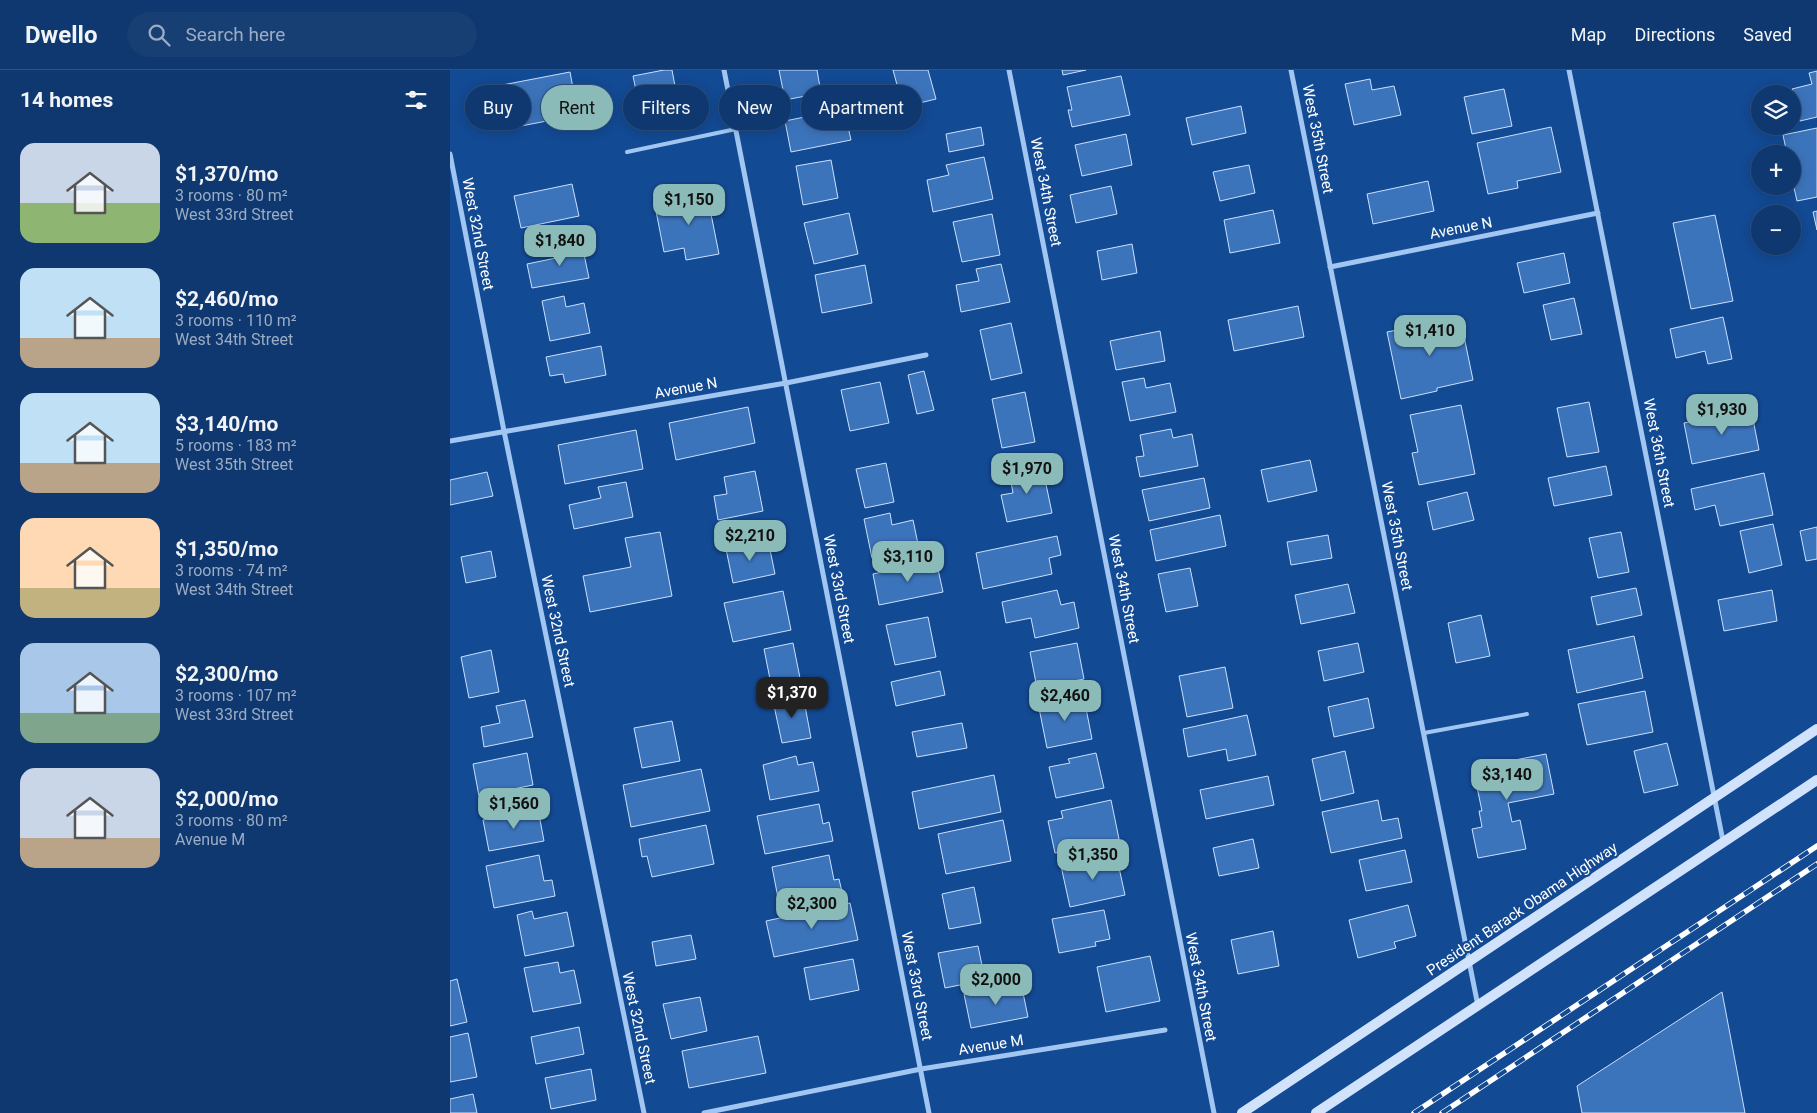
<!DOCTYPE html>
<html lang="en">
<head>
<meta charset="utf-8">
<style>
	:root { --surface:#0e386f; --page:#173f74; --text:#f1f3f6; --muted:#9bacc3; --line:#2e5282; --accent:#8bbbb9 }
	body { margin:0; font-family:Roboto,sans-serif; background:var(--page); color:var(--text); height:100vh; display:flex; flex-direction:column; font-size:19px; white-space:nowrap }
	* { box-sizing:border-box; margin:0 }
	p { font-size:16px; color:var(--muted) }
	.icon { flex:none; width:28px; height:28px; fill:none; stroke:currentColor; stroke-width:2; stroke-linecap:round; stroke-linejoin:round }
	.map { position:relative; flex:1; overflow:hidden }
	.sheet { display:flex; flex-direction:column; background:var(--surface); width:450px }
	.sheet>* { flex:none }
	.top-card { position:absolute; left:15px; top:15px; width:475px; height:45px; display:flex; gap:10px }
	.tools { position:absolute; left:1301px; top:15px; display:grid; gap:10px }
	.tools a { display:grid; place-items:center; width:50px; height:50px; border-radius:50%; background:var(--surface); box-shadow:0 2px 12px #0003,0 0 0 1px var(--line); font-size:25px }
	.price { position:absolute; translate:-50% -42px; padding:0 11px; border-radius:10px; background:var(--accent); color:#111; font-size:16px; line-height:32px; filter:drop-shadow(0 1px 2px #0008) }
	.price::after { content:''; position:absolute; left:50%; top:30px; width:15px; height:11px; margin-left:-8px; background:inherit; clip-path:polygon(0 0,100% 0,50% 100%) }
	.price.selected { background:#222; color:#fff }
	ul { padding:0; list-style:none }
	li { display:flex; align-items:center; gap:15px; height:125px; padding:0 20px }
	li span { display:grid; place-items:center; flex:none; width:140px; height:100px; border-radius:15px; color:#555 }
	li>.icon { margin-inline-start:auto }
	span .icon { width:60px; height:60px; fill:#fffc; stroke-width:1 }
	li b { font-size:21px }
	h2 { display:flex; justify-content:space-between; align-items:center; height:60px; padding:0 20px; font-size:21px }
	.pill { padding:0 18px; border-radius:22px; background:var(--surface); box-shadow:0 2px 12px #0003,0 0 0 1px var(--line); font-size:18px; line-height:45px }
	.pill.selected { background:var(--accent); color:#111 }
	header { display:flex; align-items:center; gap:30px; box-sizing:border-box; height:70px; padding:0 25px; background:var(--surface); border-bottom:1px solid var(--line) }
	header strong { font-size:24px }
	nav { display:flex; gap:28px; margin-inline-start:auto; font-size:18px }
	.search { width:350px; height:45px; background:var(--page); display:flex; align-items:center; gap:12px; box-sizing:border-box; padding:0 18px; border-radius:28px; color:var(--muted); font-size:19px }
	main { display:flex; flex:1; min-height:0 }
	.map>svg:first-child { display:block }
	.building { fill:#3c74bc; stroke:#cae0fd }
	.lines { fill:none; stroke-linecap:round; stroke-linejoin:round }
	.service { stroke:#a2c6f2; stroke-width:4 }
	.minor { stroke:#a2c6f2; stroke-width:5 }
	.secondary { stroke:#d1e3fc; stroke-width:10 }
	.rail-casing { stroke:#fff; stroke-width:5.5 }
	.rail { stroke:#134a94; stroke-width:4; stroke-dasharray:11; stroke-linecap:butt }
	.labels { text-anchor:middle; stroke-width:4.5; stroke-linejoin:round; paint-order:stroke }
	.street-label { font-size:15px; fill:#fff; stroke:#134a94 }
</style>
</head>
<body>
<header>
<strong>Dwello</strong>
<div class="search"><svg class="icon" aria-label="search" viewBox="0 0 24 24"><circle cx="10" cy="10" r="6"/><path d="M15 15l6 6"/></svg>Search here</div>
<nav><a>Map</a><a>Directions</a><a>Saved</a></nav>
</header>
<main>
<section class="sheet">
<h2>14 homes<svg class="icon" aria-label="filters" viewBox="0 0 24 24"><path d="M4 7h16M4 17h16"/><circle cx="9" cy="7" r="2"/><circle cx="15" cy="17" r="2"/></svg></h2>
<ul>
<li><span style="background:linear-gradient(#c9d6e8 60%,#8fb573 0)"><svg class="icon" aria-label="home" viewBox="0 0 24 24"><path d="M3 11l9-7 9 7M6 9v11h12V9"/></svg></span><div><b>$1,370/mo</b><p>3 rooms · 80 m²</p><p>West 33rd Street</p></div></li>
<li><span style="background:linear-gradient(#bfe0f5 70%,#b9a48a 0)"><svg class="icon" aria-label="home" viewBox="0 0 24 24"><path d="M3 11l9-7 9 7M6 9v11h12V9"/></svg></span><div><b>$2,460/mo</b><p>3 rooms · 110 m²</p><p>West 34th Street</p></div></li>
<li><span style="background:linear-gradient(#bfe0f5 70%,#b9a48a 0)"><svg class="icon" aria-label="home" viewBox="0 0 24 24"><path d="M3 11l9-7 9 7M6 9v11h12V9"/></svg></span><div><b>$3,140/mo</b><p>5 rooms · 183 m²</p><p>West 35th Street</p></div></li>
<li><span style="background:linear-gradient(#ffd9b3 70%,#c2b280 0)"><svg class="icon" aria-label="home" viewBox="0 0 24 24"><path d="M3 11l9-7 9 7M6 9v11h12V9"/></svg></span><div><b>$1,350/mo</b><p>3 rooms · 74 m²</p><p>West 34th Street</p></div></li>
<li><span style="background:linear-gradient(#a9c7e8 70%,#7fa58c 0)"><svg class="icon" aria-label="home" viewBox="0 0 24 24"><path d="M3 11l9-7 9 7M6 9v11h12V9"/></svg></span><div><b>$2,300/mo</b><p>3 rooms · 107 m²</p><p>West 33rd Street</p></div></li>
<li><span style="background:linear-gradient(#c9d6e8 70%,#b9a48a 0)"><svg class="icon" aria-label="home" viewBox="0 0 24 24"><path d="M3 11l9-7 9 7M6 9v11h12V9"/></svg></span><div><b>$2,000/mo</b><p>3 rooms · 80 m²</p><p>Avenue M</p></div></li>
</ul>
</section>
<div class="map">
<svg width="1367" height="1043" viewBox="0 0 1367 1043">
	<rect width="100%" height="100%" fill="#134a94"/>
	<!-- building -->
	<g class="building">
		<path d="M214,0h8l5,27 -38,8 -6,-29z"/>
		<path d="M329,0h38l4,23 -36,7z"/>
		<path d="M443,0h35l8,29 -33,8z"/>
		<path d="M612,0h24l-23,5z"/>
		<path d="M1367,1v46l-17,4 -8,-32 20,-5 -3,-11z"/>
		<path d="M120,2l8,43 -57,11 -3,-17 -21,4 -5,-26z"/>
		<path d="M671,6l9,39 -58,12 -4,-17h4l-5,-23z"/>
		<path d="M920,9l2,11 22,-4 7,29 -47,10 -9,-41z"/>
		<path d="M1054,19l8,37 -40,8 -8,-37z"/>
		<path d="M791,36l5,27 -54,12 -6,-27z"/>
		<path d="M394,39l7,31 -60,12 -6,-31z"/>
		<path d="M531,57l3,18 -35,7 -3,-18z"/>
		<path d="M1101,57l10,45 -44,9 1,7 -30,6 -11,-51z"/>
		<path d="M1367,58v69l-20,4 -5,-22v-25h-5l-4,-19z"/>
		<path d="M676,64l6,31 -50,11 -7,-31z"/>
		<path d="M534,87l9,42 -60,13 -6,-32 22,-5 -3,-10z"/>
		<path d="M381,90l7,38 -35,7 -7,-39z"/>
		<path d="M799,95l6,28 -35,8 -7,-29z"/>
		<path d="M978,111l6,30 -61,13 -6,-30z"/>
		<path d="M122,114l7,32 -58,12 -7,-32z"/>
		<path d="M661,116l6,28 -41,9 -6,-28z"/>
		<path d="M256,119l13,65 -33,6 -2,-12 -20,4 -8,-41 20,-4 -2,-11z"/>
		<path d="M823,140l7,33 -50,10 -6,-33z"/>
		<path d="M1367,141v19l-4,-18z"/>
		<path d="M399,143l9,41 -44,10 -10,-41z"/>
		<path d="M542,144l8,41 -38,7 -9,-40z"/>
		<path d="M1265,145l18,86 -42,8 -18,-86z"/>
		<path d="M131,170l8,38 -57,10 -5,-24 34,-7 -2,-12z"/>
		<path d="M682,174l5,29 -35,7 -5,-29z"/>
		<path d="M1114,183l6,30 -46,10 -7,-30z"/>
		<path d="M551,194l9,38 -49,10 -5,-27 23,-4 -3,-12z"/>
		<path d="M415,195l7,38 -50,10 -7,-38z"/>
		<path d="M114,226l2,11 18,-4 6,30 -40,8 -8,-40z"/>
		<path d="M1124,228l8,36 -31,6 -8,-35z"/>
		<path d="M848,236l6,31 -70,14 -6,-31z"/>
		<path d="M1010,247l13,63 -36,8v3l-36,8 -14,-67z"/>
		<path d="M1273,247l9,42 -24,5 -3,-13 -29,7 -6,-29z"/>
		<path d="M561,253l11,50 -31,7 -11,-50z"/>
		<path d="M710,261l5,30 -49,9 -6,-29z"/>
		<path d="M151,276l5,29 -41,8 -2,-9 -13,2 -4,-19z"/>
		<path d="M474,301l10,39 -17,4 -9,-39z"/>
		<path d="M694,308l2,10 24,-5 6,29 -46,9 -8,-39z"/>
		<path d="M430,312l9,41 -39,8 -9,-41z"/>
		<path d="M575,322l10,50 -33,6 -10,-49z"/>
		<path d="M1139,332l10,50 -32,5 -10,-49z"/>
		<path d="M1011,335l14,69 -56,11 -7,-32 6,-1 -8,-37z"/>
		<path d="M298,337l7,36 -79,17 -7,-37z"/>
		<path d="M1301,339l8,41 -67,14 -8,-41z"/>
		<path d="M721,359l2,9 19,-4 6,32 -58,11 -4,-20 8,-1 -4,-21z"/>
		<path d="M186,360l7,39 -78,15 -7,-39z"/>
		<path d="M860,390l7,31 -49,11 -7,-32z"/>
		<path d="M436,393l8,39 -29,6 -9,-39z"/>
		<path d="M592,395l10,48 -45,9 -6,-27 12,-2 -4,-22z"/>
		<path d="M1156,396l6,29 -58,11 -6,-28z"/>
		<path d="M305,401l8,40 -45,9 -4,-24 13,-2 -3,-17z"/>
		<path d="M37,402l6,24 -43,9v-25z"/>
		<path d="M1314,403l9,42 -53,11 -5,-21 -20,5 -4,-21z"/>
		<path d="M754,408l6,30 -61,13 -7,-31z"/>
		<path d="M176,412l7,35 -59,12 -5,-24 32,-7 -3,-11z"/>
		<path d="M1017,422l7,28 -41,10 -6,-28z"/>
		<path d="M440,443l2,12 21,-5 6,29 -47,9 -8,-39z"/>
		<path d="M770,445l6,31 -70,15 -6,-31z"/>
		<path d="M1323,454l9,41 -33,8 -9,-42z"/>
		<path d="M1367,457v32l-11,2 -6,-30z"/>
		<path d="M210,462l12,64 -82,16 -7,-36 48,-9 -6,-29z"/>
		<path d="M1171,462l8,40 -31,6 -9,-40z"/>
		<path d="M878,465l4,23 -41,7 -4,-23z"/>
		<path d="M607,466l4,19 -12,3 3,16 -69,15 -7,-36z"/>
		<path d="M318,470l7,34 -42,9 -7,-34z"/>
		<path d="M41,481l5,26 -30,6 -5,-26z"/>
		<path d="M486,490l7,32 -64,13 -6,-31z"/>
		<path d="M740,498l8,38 -32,6 -8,-38z"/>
		<path d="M898,514l7,29 -54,11 -6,-29z"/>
		<path d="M1186,518l6,27 -45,10 -6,-28z"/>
		<path d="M607,520l4,15 13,-3 5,26 -44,10 -4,-20 -25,5 -4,-21z"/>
		<path d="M1322,520l5,31 -53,10 -6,-31z"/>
		<path d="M333,521l8,39 -58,12 -9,-39z"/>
		<path d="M1031,545l9,41 -34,7 -8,-40z"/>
		<path d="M478,547l8,40 -41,8 -9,-40z"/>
		<path d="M1184,566l9,42 -66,15 -9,-43z"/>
		<path d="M343,573l8,40 -29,6 -8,-40z"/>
		<path d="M627,573l7,36 -47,9 -7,-36z"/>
		<path d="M908,573l6,29 -40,9 -6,-30z"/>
		<path d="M41,580l8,42 -30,6 -8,-41z"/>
		<path d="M775,597l8,41 -46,9 -8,-41z"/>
		<path d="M490,601l5,24 -49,11 -5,-24z"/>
		<path d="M1195,621l8,41 -66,13 -9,-41z"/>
		<path d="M353,625l8,43 -29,5 -9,-42z"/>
		<path d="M634,628l8,41 -45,9 -9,-45 18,-4 1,4z"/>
		<path d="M918,628l6,30 -40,9 -6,-30z"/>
		<path d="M75,630l8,37 -49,10 -3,-20 19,-4 -4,-17z"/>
		<path d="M797,645l9,40 -28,6 -2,-12 -38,8 -5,-28z"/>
		<path d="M222,651l8,40 -38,7 -8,-40z"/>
		<path d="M512,653l5,25 -50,9 -5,-25z"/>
		<path d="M1217,673l11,42 -34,8 -10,-42z"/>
		<path d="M895,681l9,42 -33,8 -9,-42z"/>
		<path d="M77,683l6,32 -54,11 -6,-32z"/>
		<path d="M646,683l8,35 -48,10 -7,-31 21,-4 -2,-4z"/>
		<path d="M1096,684l8,40 -46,9 4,19 8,-2 6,29 -48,9 -6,-29 10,-2 -3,-16h3l-9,-43z"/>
		<path d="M346,686l2,9 15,-3 6,29 -49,9 -7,-35z"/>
		<path d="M251,699l9,42 -79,16 -8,-42z"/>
		<path d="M544,705l7,37 -82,17 -7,-37z"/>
		<path d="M818,706l6,29 -68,14 -6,-29z"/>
		<path d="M661,730l8,39 -64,14 -7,-32 15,-3 -2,-7z"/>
		<path d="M928,730l4,21 16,-3 4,20 -71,15 -9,-41z"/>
		<path d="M369,734l4,20 6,-2 4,19 -68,13 -8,-38z"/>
		<path d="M88,739l6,32 -55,10 -6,-31z"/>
		<path d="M553,750l8,41 -65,13 -8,-40z"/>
		<path d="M256,755l8,39 -62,13 -5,-21 -5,1 -3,-18z"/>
		<path d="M803,769l6,29 -40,8 -6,-28z"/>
		<path d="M955,780l7,32 -46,9 -7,-31z"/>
		<path d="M666,784l9,41 -55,12 -9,-41z"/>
		<path d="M89,785l5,26 8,-1 3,16 -61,12 -8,-42z"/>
		<path d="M379,785l5,25 5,-1 4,17 -63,12 -8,-41z"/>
		<path d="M524,817l7,36 -32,6 -7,-35z"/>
		<path d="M400,833l8,37 -84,17 -8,-36z"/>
		<path d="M958,835l8,31 -22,6 2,6 -38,10 -9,-38z"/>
		<path d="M654,840l6,29 -15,3 1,4 -37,7 -7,-34z"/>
		<path d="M82,841l2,8 33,-7 7,34 -49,10 -8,-41z"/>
		<path d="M823,861l6,35 -41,8 -7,-34z"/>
		<path d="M241,865l5,24 -40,7 -4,-24z"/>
		<path d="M528,876l7,34 -40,8 -7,-35z"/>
		<path d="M700,886l10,45 -54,11 -9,-45z"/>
		<path d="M403,889l6,31 -49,10 -6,-32z"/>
		<path d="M108,892l2,11 14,-3 7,33 -48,9 -9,-44z"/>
		<path d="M7,909l10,43 -17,4v-45z"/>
		<path d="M571,913l7,34 -57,11 -7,-34z"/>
		<path d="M1272,922l23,121h-163l-5,-27z"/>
		<path d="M250,927l7,34 -36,8 -8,-35z"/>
		<path d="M129,957l5,27 -48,10 -5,-27z"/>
		<path d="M18,963l9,44 -27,5v-45z"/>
		<path d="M308,966l8,37 -77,15 -7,-37z"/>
		<path d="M141,999l5,31 -45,9 -6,-31z"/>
		<path d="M23,1024l4,19h-27v-14z"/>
	</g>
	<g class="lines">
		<!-- service -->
		<g class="service">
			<path d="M177,82l109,-23"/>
			<path d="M974,663l103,-19"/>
		</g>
		<!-- minor -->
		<g class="minor">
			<path d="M274,0l205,1043"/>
			<path d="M559,0l205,1043"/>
			<path d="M841,0l187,936"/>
			<path d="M1119,0l154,771"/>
			<path d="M0,84l54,277 140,682"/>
			<path d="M880,197l268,-54"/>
			<path d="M0,371l336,-58 140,-28"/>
			<path d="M254,1043l217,-44 244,-39"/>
		</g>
		<!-- secondary -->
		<g class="secondary">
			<path d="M792,1043l575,-384"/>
			<path d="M866,1043l501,-333"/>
		</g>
		<defs>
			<g id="rail">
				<path d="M964,1043l403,-267"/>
				<path d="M992,1043l375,-249"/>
			</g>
		</defs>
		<!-- rail casing -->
		<use href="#rail" class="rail-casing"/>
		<!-- rail -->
		<use href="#rail" class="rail"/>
	</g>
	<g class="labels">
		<!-- street labels -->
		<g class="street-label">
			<text transform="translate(868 69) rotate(79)" y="5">West 35th Street</text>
			<text transform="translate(596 122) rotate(79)" y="5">West 34th Street</text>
			<text transform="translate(1011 158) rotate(-11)" y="5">Avenue N</text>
			<text transform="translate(28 164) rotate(79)" y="5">West 32nd Street</text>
			<text transform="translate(236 318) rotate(-10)" y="5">Avenue N</text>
			<text transform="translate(1209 383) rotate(79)" y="5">West 36th Street</text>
			<text transform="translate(947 466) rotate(79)" y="5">West 35th Street</text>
			<text transform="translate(389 519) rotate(79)" y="5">West 33rd Street</text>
			<text transform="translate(674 519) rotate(79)" y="5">West 34th Street</text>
			<text transform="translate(108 561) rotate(78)" y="5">West 32nd Street</text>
			<text transform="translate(1072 839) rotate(-34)" y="5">President Barack Obama Highway</text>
			<text transform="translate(467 916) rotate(79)" y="5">West 33rd Street</text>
			<text transform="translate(751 917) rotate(79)" y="5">West 34th Street</text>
			<text transform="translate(189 958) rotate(78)" y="5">West 32nd Street</text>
			<text transform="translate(541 975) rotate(-9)" y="5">Avenue M</text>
		</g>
	</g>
</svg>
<div class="tools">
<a><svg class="icon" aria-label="layers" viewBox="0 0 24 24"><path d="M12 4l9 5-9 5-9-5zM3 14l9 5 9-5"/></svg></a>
<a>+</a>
<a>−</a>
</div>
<b class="price" style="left:239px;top:156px">$1,150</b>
<b class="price" style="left:110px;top:197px">$1,840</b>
<b class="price" style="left:980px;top:287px">$1,410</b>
<b class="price" style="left:1272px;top:366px">$1,930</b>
<b class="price" style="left:577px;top:425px">$1,970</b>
<b class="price" style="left:300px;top:492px">$2,210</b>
<b class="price" style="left:458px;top:513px">$3,110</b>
<b class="price selected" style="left:342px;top:649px">$1,370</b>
<b class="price" style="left:615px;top:652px">$2,460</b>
<b class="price" style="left:1057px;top:731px">$3,140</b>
<b class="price" style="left:64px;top:760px">$1,560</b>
<b class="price" style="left:643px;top:811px">$1,350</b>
<b class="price" style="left:362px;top:860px">$2,300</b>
<b class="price" style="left:546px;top:936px">$2,000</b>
<div class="top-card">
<a class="pill">Buy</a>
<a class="pill selected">Rent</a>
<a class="pill">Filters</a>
<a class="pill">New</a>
<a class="pill">Apartment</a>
</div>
</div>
</main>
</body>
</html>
